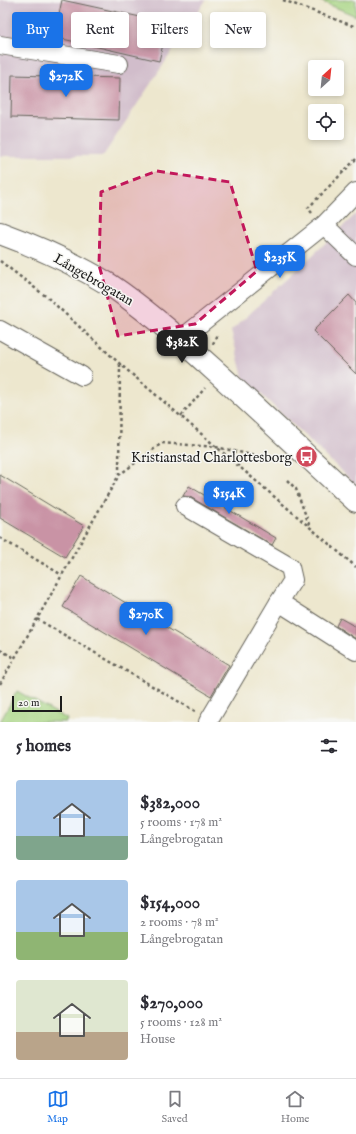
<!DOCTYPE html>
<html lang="en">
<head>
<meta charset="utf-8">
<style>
	:root { --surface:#fff; --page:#f7f7f7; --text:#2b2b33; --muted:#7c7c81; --line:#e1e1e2; --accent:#1a73e8 }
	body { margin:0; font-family:"IM FELL English",serif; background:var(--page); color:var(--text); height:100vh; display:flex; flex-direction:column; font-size:15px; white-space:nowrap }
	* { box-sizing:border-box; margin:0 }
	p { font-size:13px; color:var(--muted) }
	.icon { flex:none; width:22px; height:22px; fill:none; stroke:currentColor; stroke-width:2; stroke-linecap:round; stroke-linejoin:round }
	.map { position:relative; height:722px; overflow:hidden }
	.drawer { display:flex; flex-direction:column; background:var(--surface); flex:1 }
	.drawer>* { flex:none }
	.guide { position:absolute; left:12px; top:12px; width:332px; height:36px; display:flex; gap:8px }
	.needle { width:26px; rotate:27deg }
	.fabs { position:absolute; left:308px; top:60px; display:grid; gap:8px }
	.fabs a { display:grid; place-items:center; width:36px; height:36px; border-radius:4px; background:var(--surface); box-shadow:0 2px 6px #0003; font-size:20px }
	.scale { position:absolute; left:12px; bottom:10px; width:50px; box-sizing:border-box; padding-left:4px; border:2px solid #1c1c1c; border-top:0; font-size:11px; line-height:14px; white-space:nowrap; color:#1c1c1c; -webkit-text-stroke:3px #f6f6f2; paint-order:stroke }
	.price { position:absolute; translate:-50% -34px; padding:0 9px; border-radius:8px; background:var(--accent); color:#fff; font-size:13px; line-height:26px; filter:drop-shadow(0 1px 2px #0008) }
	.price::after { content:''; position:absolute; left:50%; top:24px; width:12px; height:9px; margin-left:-6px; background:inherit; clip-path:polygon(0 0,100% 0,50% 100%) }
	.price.selected { background:#222; color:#fff }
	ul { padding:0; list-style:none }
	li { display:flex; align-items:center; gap:12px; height:100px; padding:0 16px }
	li span { display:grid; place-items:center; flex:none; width:112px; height:80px; border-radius:4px; color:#555 }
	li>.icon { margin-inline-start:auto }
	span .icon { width:48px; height:48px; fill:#fffc; stroke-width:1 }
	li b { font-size:17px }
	h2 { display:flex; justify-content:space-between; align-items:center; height:48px; padding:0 16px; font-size:17px }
	.chip { padding:0 14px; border-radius:4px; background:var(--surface); box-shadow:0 2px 6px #0003; font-size:14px; line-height:36px }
	.chip.selected { background:var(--accent); color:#fff }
	.tab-bar { display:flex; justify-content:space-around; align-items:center; height:56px; border-top:1px solid var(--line); background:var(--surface); font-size:11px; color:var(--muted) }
	.tab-bar a { display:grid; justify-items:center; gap:2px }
	.tab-bar .selected { color:var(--accent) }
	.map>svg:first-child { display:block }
	.industrial { fill:#d1bdcb }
	.green { fill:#a6d481; stroke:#61784e }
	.building { fill:#c993a5 }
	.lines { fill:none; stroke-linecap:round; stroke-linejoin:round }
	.minor-casing { stroke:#65635a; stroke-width:20 }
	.major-casing { stroke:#65635a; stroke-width:24 }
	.path { stroke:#65635a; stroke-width:2.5; stroke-dasharray:3 3; stroke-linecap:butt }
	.minor { stroke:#fff; stroke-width:18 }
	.major { stroke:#fff; stroke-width:22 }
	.marked { fill:#c2185b; fill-opacity:0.2; stroke:#c2185b; stroke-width:3; stroke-dasharray:8 5; stroke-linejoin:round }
	.labels { text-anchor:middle; stroke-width:3; stroke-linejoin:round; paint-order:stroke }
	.street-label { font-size:14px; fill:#1c1c1c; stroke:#f6f6f2 }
	.poi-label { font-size:14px; fill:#1c1c1c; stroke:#f6f6f2; text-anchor:end }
</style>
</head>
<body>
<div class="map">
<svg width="356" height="722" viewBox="0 0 356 722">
	<rect width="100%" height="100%" fill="#f6f6f2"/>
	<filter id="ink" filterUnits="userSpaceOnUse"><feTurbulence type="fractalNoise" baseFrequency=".025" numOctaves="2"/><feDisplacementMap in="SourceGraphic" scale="8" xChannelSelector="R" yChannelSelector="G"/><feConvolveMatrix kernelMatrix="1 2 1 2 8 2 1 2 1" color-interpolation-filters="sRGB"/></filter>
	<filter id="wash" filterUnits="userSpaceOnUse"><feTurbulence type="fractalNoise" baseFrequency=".012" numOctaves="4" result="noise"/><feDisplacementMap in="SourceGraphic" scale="16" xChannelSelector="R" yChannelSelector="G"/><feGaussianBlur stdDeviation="0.9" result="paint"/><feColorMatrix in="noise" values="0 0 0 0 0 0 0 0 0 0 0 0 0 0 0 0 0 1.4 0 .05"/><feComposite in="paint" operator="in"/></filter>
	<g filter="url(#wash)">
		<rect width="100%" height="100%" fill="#ede7ce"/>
		<!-- industrial -->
		<g class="industrial">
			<path d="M0,0h206l-103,156h-103z"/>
			<path d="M356,214v271l-113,-108 -12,-46 65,-60z"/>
		</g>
		<!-- green -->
		<g class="green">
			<path d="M318,0h38v16z"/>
			<path d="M17,691l50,28 -1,3h-66z"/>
		</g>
		<g id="blocks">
			<!-- building -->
			<g class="building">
				<path d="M62,0l106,23 -9,38 -105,-24z"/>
				<path d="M12,75l108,3 -1,42 -108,-3z"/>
				<path d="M349,295l7,8v71l-43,-43z"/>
				<path d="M0,475l84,51 -19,31 -65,-39z"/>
				<path d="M189,486l87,52 -4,7 -82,-48 -7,-1z"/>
				<path d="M81,576l148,89 -18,31 -148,-89z"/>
				<path d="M340,618l16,9v12l-20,-13z"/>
			</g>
		</g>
	</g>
	<g filter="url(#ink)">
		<use href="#blocks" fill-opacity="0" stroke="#65635a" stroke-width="1"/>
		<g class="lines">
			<defs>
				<g id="minor">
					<path d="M0,45l119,19"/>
					<path d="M324,225l32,31"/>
					<path d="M0,330l82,46"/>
					<path d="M181,339l143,-114 32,-33"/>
					<path d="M185,506l105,61 3,13 -14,22 77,49"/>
					<path d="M208,722l71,-120"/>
				</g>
				<path id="major" d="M0,233c38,14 76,31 110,52 37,25 70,54 103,84 49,44 95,89 143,132"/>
			</defs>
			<!-- minor casing -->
			<use href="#minor" class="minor-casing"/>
			<!-- major casing -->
			<use href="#major" class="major-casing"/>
			<!-- path -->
			<g class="path">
				<path d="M283,0l73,27"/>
				<path d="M312,213l-4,-5 48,-49"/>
				<path d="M0,261l48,37 72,66 236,203"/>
				<path d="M213,344l4,-10"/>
				<path d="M181,416l24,-28"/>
				<path d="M119,475l1,-111"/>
				<path d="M287,480l9,9 14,38"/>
				<path d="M0,538l62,37"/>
				<path d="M37,619l158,92"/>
				<path d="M0,650l15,8"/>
				<path d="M0,684l119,-209 43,-32 54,4 45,10"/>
			</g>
			<!-- minor -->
			<use href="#minor" class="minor"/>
			<!-- major -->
			<use href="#major" class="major"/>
		</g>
	</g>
	<!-- marked area -->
	<path class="marked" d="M157,171l73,11 27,89 -62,53 -77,12 -19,-71 2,-73z"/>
	<!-- icons -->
	<defs>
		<symbol id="bus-disc" viewBox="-11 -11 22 22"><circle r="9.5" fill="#d1495b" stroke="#f6f6f2"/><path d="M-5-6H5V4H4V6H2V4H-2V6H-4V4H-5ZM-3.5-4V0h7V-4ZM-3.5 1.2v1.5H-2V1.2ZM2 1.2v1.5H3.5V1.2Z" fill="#fff"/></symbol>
	</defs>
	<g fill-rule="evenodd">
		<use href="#bus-disc" x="294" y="444" width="25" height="25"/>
	</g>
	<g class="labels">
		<!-- street labels -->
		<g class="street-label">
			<text transform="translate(94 279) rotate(30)" y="5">Långebrogatan</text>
		</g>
		<!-- poi labels -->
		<g class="poi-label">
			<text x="292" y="462">Kristianstad Charlottesborg</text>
		</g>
	</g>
</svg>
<div class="fabs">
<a><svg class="needle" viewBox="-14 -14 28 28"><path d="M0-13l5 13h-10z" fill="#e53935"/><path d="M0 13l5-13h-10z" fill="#7c7c81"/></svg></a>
<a><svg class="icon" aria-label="locate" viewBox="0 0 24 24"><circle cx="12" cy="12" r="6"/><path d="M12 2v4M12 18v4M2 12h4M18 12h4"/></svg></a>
</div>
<div class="scale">20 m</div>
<b class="price" style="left:66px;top:98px">$272K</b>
<b class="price" style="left:280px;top:279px">$235K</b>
<b class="price selected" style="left:182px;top:364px">$382K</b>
<b class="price" style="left:229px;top:515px">$154K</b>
<b class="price" style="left:146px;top:636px">$270K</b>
<div class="guide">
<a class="chip selected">Buy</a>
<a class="chip">Rent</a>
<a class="chip">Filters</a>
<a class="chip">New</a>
</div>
</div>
<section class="drawer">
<h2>5 homes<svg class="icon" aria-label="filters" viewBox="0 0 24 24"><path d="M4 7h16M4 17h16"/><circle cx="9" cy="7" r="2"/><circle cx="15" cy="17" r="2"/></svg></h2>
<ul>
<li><span style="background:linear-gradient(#a9c7e8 70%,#7fa58c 0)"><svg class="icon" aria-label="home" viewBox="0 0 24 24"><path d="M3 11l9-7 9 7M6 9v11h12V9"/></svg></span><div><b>$382,000</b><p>5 rooms · 178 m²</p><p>Långebrogatan</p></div></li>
<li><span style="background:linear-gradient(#a9c7e8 65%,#8fb573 0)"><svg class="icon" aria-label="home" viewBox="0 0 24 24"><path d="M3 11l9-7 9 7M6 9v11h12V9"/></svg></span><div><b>$154,000</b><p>2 rooms · 78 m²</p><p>Långebrogatan</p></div></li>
<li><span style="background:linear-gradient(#dfe7d0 65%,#b9a48a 0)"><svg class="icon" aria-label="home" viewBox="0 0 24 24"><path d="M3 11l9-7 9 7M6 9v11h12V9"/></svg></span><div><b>$270,000</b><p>5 rooms · 128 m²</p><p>House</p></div></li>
</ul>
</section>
<nav class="tab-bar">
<a class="selected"><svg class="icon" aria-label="map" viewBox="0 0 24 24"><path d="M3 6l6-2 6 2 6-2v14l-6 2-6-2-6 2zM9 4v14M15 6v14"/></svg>Map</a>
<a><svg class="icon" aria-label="saved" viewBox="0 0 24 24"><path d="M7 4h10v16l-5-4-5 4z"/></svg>Saved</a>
<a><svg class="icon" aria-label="home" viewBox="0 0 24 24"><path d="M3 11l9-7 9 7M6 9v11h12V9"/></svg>Home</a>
</nav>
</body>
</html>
